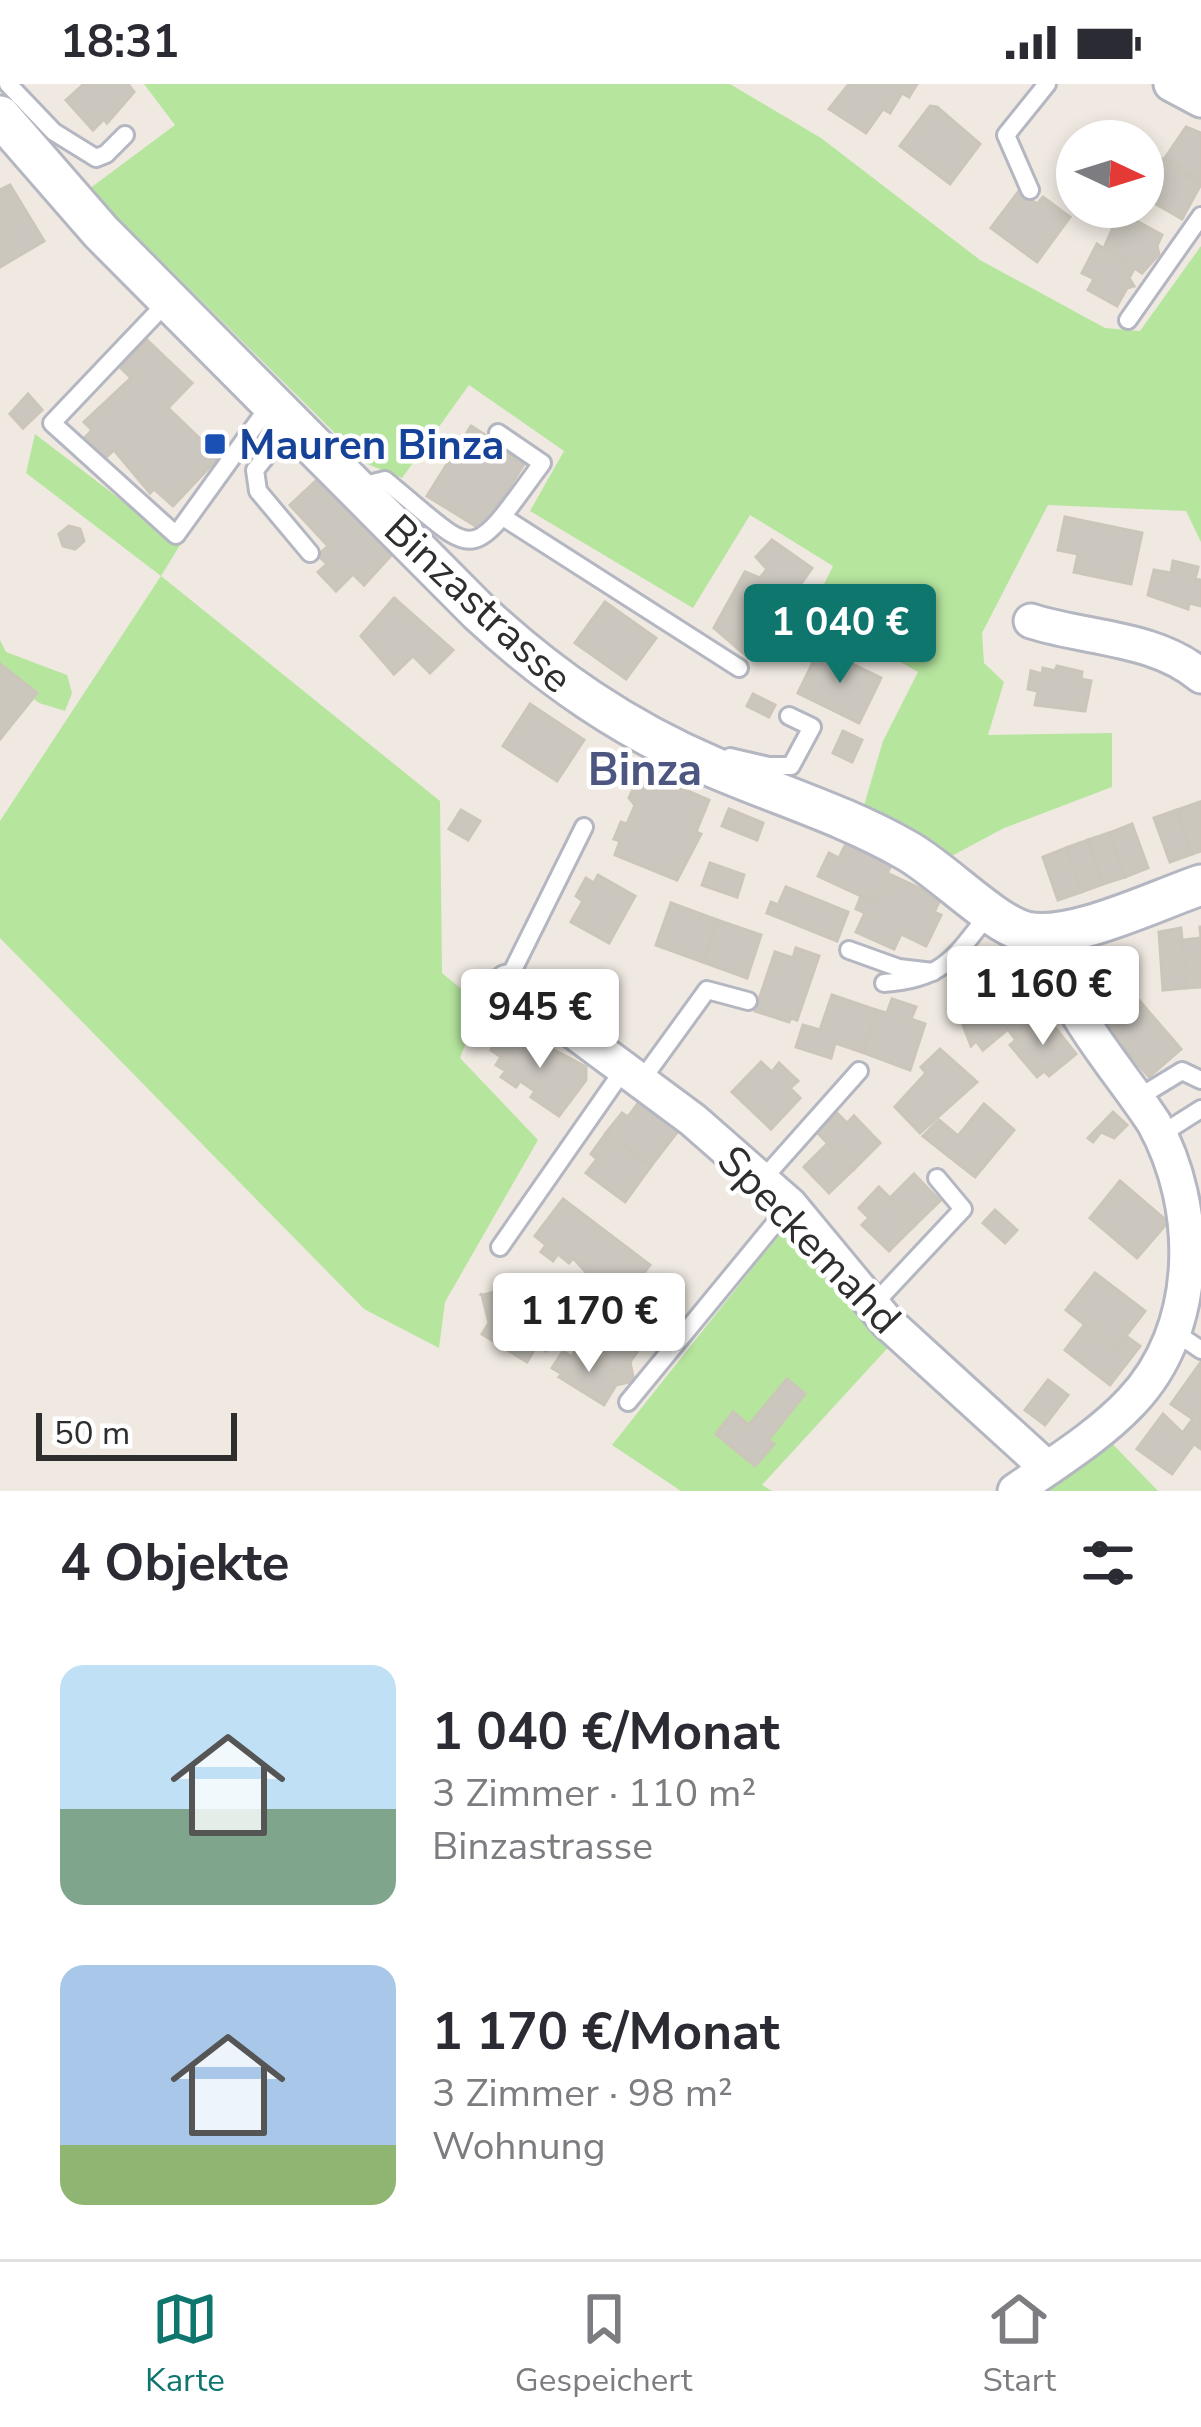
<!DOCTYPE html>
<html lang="de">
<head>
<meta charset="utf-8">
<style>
	:root { --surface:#fff; --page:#f7f7f7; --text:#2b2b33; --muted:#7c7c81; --line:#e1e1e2; --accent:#0f766e }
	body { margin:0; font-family:"Nunito Sans",sans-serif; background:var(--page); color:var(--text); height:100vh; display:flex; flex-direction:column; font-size:45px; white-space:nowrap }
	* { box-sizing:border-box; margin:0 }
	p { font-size:39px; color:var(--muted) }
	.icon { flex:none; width:66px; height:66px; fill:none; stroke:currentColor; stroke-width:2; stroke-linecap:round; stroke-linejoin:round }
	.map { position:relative; height:1407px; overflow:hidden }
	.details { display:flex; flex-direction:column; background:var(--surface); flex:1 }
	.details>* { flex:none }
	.needle { width:78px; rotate:94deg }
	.fabs { position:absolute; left:1056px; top:36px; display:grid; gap:24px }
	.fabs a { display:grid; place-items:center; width:108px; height:108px; border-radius:50%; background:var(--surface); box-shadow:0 6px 18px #0003; font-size:60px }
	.scale { position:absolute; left:36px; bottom:30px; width:201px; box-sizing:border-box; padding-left:12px; border:6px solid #2e2e2e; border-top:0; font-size:33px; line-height:42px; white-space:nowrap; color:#2e2e2e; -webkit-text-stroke:9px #fff; paint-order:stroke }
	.price { position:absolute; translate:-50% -102px; padding:0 27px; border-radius:12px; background:#fff; color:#222; font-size:39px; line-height:78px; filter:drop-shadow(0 3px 6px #0008) }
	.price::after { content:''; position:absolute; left:50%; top:72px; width:36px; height:27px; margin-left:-18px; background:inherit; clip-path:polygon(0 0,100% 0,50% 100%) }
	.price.current { background:var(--accent); color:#fff }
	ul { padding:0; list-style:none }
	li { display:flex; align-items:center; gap:36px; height:300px; padding:0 60px }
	li span { display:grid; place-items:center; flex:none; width:336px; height:240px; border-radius:24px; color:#555 }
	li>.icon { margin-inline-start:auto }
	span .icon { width:144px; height:144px; fill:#fffc; stroke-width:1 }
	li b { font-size:51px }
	h2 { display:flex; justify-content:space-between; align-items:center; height:144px; padding:0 60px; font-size:51px }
	.status { display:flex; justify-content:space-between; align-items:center; height:84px; padding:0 60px; background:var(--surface); direction:ltr }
	.status svg { height:33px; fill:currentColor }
	.tabs { display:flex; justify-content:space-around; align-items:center; height:168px; border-top:3px solid var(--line); background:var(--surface); font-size:33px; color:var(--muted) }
	.tabs a { display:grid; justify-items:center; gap:6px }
	.tabs .current { color:var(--accent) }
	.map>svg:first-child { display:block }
	.green { fill:#b6e59e }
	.building { fill:#cbc7bf; stroke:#cbc5ba; stroke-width:3 }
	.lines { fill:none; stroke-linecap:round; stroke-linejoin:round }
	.service-casing { stroke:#b4b7c1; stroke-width:22 }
	.minor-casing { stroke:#b4b7c1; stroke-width:39 }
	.tertiary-casing { stroke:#b4b7c1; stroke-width:45 }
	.service { stroke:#fff; stroke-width:16 }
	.minor { stroke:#fff; stroke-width:33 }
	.tertiary { stroke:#fff; stroke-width:39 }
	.transit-dot { fill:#1a4fb4; stroke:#fff; stroke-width:4.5 }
	.labels { text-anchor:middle; stroke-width:9; stroke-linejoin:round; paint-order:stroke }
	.transit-label { font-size:42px; font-weight:bold; fill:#164399; stroke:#fff; text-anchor:start }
	.street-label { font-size:42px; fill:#2e2e2e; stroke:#fff }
	.neighbourhood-label { font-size:45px; font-weight:bold; fill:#4d5680; stroke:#fff }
</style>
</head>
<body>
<div class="status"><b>18:31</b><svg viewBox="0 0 49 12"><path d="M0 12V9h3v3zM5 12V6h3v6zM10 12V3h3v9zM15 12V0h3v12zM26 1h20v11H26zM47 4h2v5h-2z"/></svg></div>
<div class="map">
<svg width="1201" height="1407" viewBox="0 0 1201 1407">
	<rect width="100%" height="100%" fill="#efe9e1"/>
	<!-- green -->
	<g class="green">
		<path d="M144,0h586l91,54 159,122 125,68 35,3 61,-85v296l-15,-31 -138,-6 -66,128 2,30 20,19 -16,53 124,-2v54l-108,41 -56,30 -85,-49 20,-68 35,-69 -107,-61 22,-45 -83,-51 -57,93 -163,-97 34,-60 -95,-66 -67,93 -37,-15 -276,-274 86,-64z"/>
		<path d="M35,350l145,111 -19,31 279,225 2,172 39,32 -21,53 78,82 -93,162 -6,46 -75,-39 -364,-371v-117l161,-245 -135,-103z"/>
		<path d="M0,556l6,12 61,23 5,18 -7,18 -26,-8 -39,-30z"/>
		<path d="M789,1138l105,119 -132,144 10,6h-91l-69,-46z"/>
		<path d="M1099,1346l59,61h-126z"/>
	</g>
	<!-- building -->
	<g class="building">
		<path d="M84,0h44l6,8 -27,31 -3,-4 -11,11 -27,-30z"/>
		<path d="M849,0h68l-8,13 -7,-4 -12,20 -7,-4 -17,24 -37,-24z"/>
		<path d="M930,22l7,1 43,37 -30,40 -50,-38z"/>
		<path d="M1186,43l15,6v51l-36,-26z"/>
		<path d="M1154,71l30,14 -3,4 20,11 -19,35 -33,-19 7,-12 -13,-14z"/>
		<path d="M10,101l34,56 -44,26v-77z"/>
		<path d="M1019,107l18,13 6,-7 27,20 -33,45 -46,-34z"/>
		<path d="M1133,135l29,16 -5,11 2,8 -17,19 -38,-25 12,-27 12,7z"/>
		<path d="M1097,160l37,25 -5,9 5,8 -7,2 -10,18 -29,-16 6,-11 -12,-6z"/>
		<path d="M147,256l45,43 -24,25 51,49 -46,49 -19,-17 -4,4 -36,-43 -12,11 -20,-20 10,-11 -8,-8 47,-44 -10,-10z"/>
		<path d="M28,310l14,16 -19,18 -13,-14z"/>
		<path d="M471,342l55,35 -44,69 -55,-34z"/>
		<path d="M320,393l75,74 -31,34 -11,-11 -17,17 -18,-19 9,-8 -9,-9 10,-9 -38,-41z"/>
		<path d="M1065,433l77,16 -11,51 -57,-12 4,-18 -20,-4z"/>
		<path d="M69,442l11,3 4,12 -9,8 -12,-3 -4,-12z"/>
		<path d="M772,456l40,28 -63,90 -35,-30 31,-56 15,6 7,-9 -11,-12z"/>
		<path d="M1173,477l25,6 -3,12 6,1v26l-12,-3 -1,6 -40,-14 6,-25 17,3z"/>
		<path d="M394,514l59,52 -23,23 -17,-17 -19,18 -33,-38z"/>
		<path d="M605,518l51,36 -30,41 -51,-36z"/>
		<path d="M820,564l61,30 -22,45 -61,-30z"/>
		<path d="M0,580l37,29 -37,46z"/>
		<path d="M1057,582l25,6 -1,7 10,2 -6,30 -50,-6 3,-14 -10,-2 3,-18 11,3 1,-6 12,3z"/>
		<path d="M753,610l22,11 -6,12 -22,-11z"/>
		<path d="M530,620l54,36 -27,41 -54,-35z"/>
		<path d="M843,647l19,9 -10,22 -19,-9z"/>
		<path d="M648,690l61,26 -13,32 5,2 -24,46 -62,-25 5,-14 -6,-2 7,-17 6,2 8,-19 -6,-7 5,-11h9z"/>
		<path d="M1200,718l1,49 -9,3 -15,-44z"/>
		<path d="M729,725l34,14 -6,17 -35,-14z"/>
		<path d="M461,726l19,11 -12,19 -19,-11z"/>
		<path d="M1177,726l15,44 -22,8 -16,-44z"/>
		<path d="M1132,740l16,44 -23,9 -16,-44z"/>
		<path d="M1109,749l16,44 -22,7 -15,-44z"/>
		<path d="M1088,756l15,44 -22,8 -15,-44z"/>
		<path d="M846,760l45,21 -17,37 -56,-26 11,-23 10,5z"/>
		<path d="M1066,764l15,44 -23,8 -15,-43z"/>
		<path d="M710,779l34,12 -7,22 -35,-12z"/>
		<path d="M887,789l54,25 -7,14 7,3 -15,31 -25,-12 -7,15 -38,-17 9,-19 -9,-4 5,-13 13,6z"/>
		<path d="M598,791l37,21 -26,47 -38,-21 12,-21 -7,-5 10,-18 8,5z"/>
		<path d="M786,803l62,25 -11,29 -70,-28 4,-11 7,3z"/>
		<path d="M671,819l46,17 -14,42 -47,-17z"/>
		<path d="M717,836l44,15 -14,43 -44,-16z"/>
		<path d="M1200,843h1v60l-15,1 -4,-48 19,-2z"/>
		<path d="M1181,844l5,60 -23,2 -4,-58z"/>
		<path d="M796,864l23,8 -22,64 -6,-2 -2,4 -34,-11 20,-59 18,6z"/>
		<path d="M1016,895l30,37 -30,24 -8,-11 -25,21 -7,-9 -5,5 -8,-21z"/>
		<path d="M832,911l44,15 -14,42 -27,-9 -4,15 -35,-11 7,-22 17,5z"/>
		<path d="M1136,913l45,52 -32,28 -45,-52z"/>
		<path d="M892,915l24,8 -5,12 14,5 -15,46 -48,-18 14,-42 11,3z"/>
		<path d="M1046,932l30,38 -27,22 -5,-5 -7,6 -27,-32z"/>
		<path d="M518,947l68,36v13l-27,36 -28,-19 4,-6 -15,-10 -4,6 -15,-10 5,-6 -10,-6 5,-8 -10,-7 11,-15 10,6z"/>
		<path d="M940,965l37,33 -57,51 -25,-26 31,-34 -5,-6z"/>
		<path d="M761,978l11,10 7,-9 19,18 -8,7 10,10 -29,31 -39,-37z"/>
		<path d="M639,1018l39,29 -27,35 -45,-33 16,-20 6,4z"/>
		<path d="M984,1020l30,26 -39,47 -52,-41 16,-16 19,16z"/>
		<path d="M1113,1028l14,13 -13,13 -13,-6 -8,10 -5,-4z"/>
		<path d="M837,1029l10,10 7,-7 26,27 -27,27 -36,-38z"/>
		<path d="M606,1049l45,33 -26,36 -39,-29 11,-14 -6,-5z"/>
		<path d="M827,1060l26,26 -24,23 -25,-26z"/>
		<path d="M914,1090l26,27 -24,23 -26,-26z"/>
		<path d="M1120,1097l48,41 -31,36 -47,-40z"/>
		<path d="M879,1103l37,37 -27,27 -27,-26 7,-7 -10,-10z"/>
		<path d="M563,1115l87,66 -30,38 -11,-9 -5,6 -12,-9 5,-7 -24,-26 -4,5 -11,-9 -5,7 -12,-9 5,-7 -11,-9z"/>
		<path d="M995,1126l22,20 -12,13 -22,-20z"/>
		<path d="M1095,1189l50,38 -29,38 -50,-39z"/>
		<path d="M515,1196l45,28 -14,23 -64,-36 29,-7z"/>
		<path d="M482,1211l64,36 -3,4 10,6 -7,10 -9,-6 -10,17 -45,-28 7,-11z"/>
		<path d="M583,1238l7,5 9,-4 38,29 -7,10 4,19 -58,-32 4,-6 -7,-5z"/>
		<path d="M1085,1240l31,25 10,-13 14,10 -30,39 -45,-35z"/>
		<path d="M576,1265l58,32 -18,4 -12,20 -45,-28 3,-3 -10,-6 11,-17 9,6z"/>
		<path d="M1201,1278v87l-20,-14 12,-16 -22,-15z"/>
		<path d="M787,1295l18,15 -37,46 6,4 -19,22 -39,-32 17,-22 16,13z"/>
		<path d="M1048,1296l20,15 -23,30 -20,-15z"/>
		<path d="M1163,1330l31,30 -22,30 -35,-25z"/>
	</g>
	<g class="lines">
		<defs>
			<g id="service">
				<path d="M8,0l46,48 42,26 10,-4 19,-19"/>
				<path d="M1030,106l-24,-55 41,-51"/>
				<path d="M169,216l-117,123 124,112 96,-133"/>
				<path d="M1128,236l73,-104"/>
				<path d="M292,340l-37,46 3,21 52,62"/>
				<path d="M357,403l28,-7c94,77 81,88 157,-17l-44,-30"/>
				<path d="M503,433l236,151"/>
				<path d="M730,673l39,9h22l21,-39 -23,-11"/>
				<path d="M849,866l50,18 34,4"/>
				<path d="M507,898l77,-155"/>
				<path d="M884,899c60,-4 71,-26 106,-71"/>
				<path d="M641,997l66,-91 41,11"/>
				<path d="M1136,1015l46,-28 19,9"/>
				<path d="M1160,1051l41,-26"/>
				<path d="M762,1096l97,-109"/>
				<path d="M500,1163l124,-178"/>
				<path d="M873,1221l90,-96 -26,-31"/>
				<path d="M1176,1249l25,17"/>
				<path d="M628,1318l162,-197"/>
			</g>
			<g id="minor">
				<path d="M1171,0l30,16"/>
				<path d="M1031,537c56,18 124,16 170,55"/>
				<path d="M507,898l186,138 97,85 97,117 159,145"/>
				<path d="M1015,1407c38,-27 83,-54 116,-89 70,-73 70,-194 23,-279 -39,-60 -96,-117 -107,-189"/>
			</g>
			<path id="tertiary" d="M0,32l101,116 378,380c71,66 145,117 234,155 65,28 132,48 193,83 35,19 87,74 120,82 46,10 130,-32 175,-47"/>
		</defs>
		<!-- service casing -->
		<use href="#service" class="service-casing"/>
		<!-- minor casing -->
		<use href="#minor" class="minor-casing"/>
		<!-- tertiary casing -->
		<use href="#tertiary" class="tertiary-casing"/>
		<!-- service -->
		<use href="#service" class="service"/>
		<!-- minor -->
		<use href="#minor" class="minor"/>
		<!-- tertiary -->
		<use href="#tertiary" class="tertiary"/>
	</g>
	<!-- markers -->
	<rect class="transit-dot" x="203" y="348" width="24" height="24" rx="6"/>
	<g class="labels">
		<!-- transit labels -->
		<g class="transit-label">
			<text x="239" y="375">Mauren Binza</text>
		</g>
		<!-- street labels -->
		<g class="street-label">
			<text transform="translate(479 519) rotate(43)" y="15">Binzastrasse</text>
			<text transform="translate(810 1155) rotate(46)" y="15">Speckemahd</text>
		</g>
		<!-- neighbourhood labels -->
		<g class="neighbourhood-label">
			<text x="645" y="701">Binza</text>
		</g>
	</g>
</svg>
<div class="fabs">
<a><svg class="needle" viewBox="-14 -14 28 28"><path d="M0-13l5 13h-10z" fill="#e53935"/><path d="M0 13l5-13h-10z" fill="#7c7c81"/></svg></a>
</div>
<div class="scale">50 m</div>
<b class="price current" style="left:840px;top:602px">1 040 €</b>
<b class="price" style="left:1043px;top:964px">1 160 €</b>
<b class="price" style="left:540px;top:987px">945 €</b>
<b class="price" style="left:589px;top:1291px">1 170 €</b>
</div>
<section class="details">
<h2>4 Objekte<svg class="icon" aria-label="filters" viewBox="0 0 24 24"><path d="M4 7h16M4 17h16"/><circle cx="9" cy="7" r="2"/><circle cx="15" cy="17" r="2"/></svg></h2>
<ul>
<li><span style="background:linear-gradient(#bfe0f5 60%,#7fa58c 0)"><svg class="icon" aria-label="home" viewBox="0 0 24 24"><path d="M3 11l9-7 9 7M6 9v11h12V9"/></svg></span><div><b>1 040 €/Monat</b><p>3 Zimmer · 110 m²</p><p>Binzastrasse</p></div></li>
<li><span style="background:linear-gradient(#a9c7e8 75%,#8fb573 0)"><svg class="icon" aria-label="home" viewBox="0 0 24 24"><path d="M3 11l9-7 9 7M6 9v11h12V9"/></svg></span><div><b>1 170 €/Monat</b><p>3 Zimmer · 98 m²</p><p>Wohnung</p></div></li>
</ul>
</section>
<nav class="tabs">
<a class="current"><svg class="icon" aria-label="map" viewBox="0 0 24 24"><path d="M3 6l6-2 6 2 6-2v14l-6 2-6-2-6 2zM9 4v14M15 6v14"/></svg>Karte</a>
<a><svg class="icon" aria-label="saved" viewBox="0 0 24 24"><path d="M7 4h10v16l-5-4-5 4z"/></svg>Gespeichert</a>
<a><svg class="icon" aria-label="home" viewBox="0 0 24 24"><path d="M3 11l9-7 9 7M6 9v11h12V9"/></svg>Start</a>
</nav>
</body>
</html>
